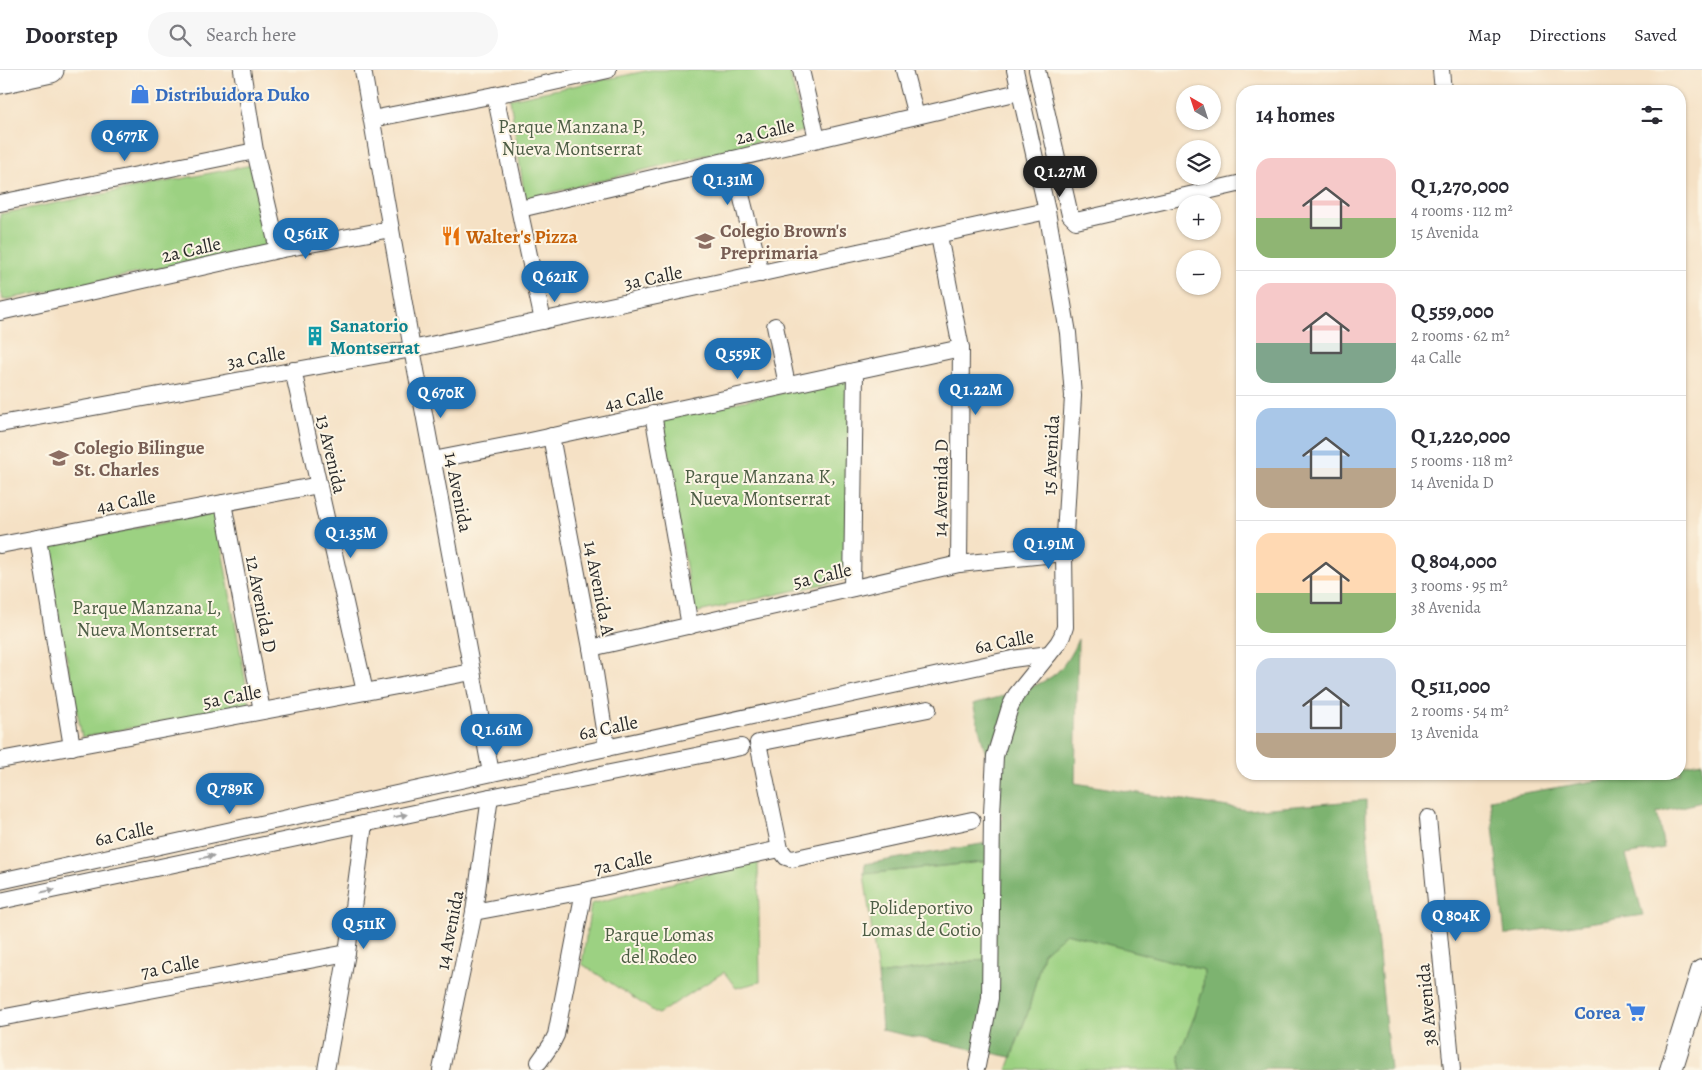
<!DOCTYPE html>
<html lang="en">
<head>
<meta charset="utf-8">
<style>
	:root { --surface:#fff; --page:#f7f7f7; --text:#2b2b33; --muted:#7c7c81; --line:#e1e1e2; --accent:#1f6fb2 }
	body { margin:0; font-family:Alegreya,serif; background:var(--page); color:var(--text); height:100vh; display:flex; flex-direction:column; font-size:19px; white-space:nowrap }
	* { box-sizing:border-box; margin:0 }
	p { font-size:16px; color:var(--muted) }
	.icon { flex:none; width:28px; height:28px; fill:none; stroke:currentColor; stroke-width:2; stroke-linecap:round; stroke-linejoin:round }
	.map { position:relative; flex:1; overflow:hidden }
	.drawer { position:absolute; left:1236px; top:15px; width:450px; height:695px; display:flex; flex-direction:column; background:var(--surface); border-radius:20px; box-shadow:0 1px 4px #0004 }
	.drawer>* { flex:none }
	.needle { width:32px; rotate:321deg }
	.buttons { position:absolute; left:1176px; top:15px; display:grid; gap:10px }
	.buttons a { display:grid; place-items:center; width:45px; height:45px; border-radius:50%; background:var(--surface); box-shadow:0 1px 4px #0004; font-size:25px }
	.price { position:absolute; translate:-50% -42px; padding:0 11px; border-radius:18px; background:var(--accent); color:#fff; font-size:16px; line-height:32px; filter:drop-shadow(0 1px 2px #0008) }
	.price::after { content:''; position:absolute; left:50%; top:30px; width:15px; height:11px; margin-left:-8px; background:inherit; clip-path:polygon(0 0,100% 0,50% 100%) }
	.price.on { background:#222; color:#fff }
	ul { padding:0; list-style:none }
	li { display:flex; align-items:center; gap:15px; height:125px; padding:0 20px }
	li+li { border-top:1px solid var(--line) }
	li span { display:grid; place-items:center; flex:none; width:140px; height:100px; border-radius:15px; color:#555 }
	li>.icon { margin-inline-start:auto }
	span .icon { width:60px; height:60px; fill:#fffc; stroke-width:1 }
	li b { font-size:21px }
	h2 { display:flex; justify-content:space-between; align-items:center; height:60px; padding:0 20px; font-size:21px }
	header { display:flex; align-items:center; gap:30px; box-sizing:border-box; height:70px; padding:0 25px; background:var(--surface); border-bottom:1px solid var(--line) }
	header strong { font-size:24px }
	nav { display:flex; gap:28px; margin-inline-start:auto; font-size:18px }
	.search { width:350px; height:45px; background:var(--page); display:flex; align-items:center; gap:12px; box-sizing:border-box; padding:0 18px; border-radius:28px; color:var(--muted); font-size:19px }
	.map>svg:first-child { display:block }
	.green { fill:#9cd182; stroke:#647e56 }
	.forest { fill:#7db370; stroke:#546f4e }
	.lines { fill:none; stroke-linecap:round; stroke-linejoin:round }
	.street-casing { stroke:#494642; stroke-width:18 }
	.secondary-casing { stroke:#494642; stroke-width:24 }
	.primary-casing { stroke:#494642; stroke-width:27 }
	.street { stroke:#fff; stroke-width:16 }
	.secondary { stroke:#fff; stroke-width:22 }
	.primary { stroke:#fff; stroke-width:25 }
	.oneway { fill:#a0a0a0 }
	.labels { text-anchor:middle; stroke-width:4; stroke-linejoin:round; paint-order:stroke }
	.shop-label { font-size:19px; font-weight:bold; fill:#366cbe; stroke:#fcf5e5; text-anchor:start }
	.park-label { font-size:19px; fill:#4d5d45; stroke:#fcf5e5 }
	.street-label { font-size:19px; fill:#2b2b2b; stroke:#fcf5e5 }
	.education-label { font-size:19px; font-weight:bold; fill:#785e54; stroke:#fcf5e5; text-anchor:start }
	.food-label { font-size:19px; font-weight:bold; fill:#c56008; stroke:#fcf5e5; text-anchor:start }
	.culture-label { font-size:19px; font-weight:bold; fill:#0d838f; stroke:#fcf5e5; text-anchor:start }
</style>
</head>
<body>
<header>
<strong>Doorstep</strong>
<div class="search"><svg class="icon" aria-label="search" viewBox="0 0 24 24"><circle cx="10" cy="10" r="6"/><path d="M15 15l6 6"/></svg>Search here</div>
<nav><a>Map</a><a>Directions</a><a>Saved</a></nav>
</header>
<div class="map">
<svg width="1702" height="1000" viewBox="0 0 1702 1000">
	<rect width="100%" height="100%" fill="#fcf5e5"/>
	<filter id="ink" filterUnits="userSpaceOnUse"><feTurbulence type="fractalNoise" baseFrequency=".02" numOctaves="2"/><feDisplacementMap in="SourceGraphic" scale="10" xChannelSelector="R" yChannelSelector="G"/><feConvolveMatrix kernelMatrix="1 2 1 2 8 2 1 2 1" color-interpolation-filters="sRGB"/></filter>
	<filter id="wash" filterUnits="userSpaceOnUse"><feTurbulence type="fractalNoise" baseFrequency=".0096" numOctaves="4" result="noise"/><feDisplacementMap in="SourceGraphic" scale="20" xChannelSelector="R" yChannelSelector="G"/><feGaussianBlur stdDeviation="1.12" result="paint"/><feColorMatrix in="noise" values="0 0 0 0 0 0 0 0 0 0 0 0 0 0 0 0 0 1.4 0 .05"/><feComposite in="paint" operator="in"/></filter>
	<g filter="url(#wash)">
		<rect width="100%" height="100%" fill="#f5e1c5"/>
		<!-- green -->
		<g class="green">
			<path d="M651,0h138l15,61 -279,68 -15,-100z"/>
			<path d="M257,94l17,82 -271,54 -3,-12v-74z"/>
			<path d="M849,309l-3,200 -152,34 -33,-195z"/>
			<path d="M215,441l35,195 -168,31 -37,-191z"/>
			<path d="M758,791l2,121 -24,6 -12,-16 -66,42 -76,-50 9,-60z"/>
			<path d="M992,791l8,39 -7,58 -115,17 -14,-101z"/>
			<path d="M1066,863l138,37 -1,19 -8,26 -16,40 3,15h-175l21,-58 15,-59z"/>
		</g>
		<!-- forest -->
		<g class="forest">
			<path d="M1078,569l-3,144 172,27 119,-10v20l24,250 -125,-2 -4,2h-79l-3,-15 16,-40 8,-26 1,-19 -138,-37 -23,20 -15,59 -17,45 -129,-27 -4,-55 114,-17 8,-58 -8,-39 -128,13 1,-10 122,-21 12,-9 3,-16 -29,-114c25,-7 55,-12 78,-27 12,-8 21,-24 27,-38z"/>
			<path d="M1702,692v40l-45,11 7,35 -38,7 17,60 -138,20 -15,-136 145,-25h45v-8z"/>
		</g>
	</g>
	<g filter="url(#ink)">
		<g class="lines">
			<defs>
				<g id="street">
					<path d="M242,0l13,81 23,99"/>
					<path d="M363,0l49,279 79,424"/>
					<path d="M801,0l16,69"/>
					<path d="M904,0l12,46"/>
					<path d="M1037,0l33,145 6,6 166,-38"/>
					<path d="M1441,0l2,21"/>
					<path d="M495,25l48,226"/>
					<path d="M372,49l123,-24 113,-25"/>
					<path d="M732,89l29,115"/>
					<path d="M0,133l255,-52"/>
					<path d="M520,139l499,-117"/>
					<path d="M939,166l22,112 -2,216"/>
					<path d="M0,242l278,-62 113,-21"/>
					<path d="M775,256l12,59"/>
					<path d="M293,300l72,322"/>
					<path d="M653,344l37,212"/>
					<path d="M0,354l412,-75 635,-138"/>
					<path d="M551,366l40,212 16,100"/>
					<path d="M433,390l88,-17 440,-95"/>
					<path d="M223,433l39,208"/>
					<path d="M38,468l34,209"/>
					<path d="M0,475l319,-60"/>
					<path d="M852,518l3,-217"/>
					<path d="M591,578l368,-84 105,-11"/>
					<path d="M928,639l-170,34 22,106 6,8 6,2 180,-39"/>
					<path d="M0,690l472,-88"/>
					<path d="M1428,748l24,252"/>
					<path d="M0,811l1012,-222 37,-5"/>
					<path d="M0,831l490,-104 251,-50"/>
					<path d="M474,842l110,-21 196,-42"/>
					<path d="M0,948l347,-65"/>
					<path d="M539,992l12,-17 5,-10 28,-144"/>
					<path d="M977,996l13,-68 2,-185 3,-57 15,-49 6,-12 42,-52 4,-7 3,-9 -1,-74 9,-157 -5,-63 -21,-122 -32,-141"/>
					<path d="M326,1000l21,-117 17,-129"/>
					<path d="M441,1000l33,-158 16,-115"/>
				</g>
				<path id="secondary" d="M1671,1000l31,-99"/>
				<path id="primary" d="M0,11l51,-11"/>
			</defs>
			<!-- street casing -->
			<use href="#street" class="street-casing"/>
			<!-- secondary casing -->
			<use href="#secondary" class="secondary-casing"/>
			<!-- primary casing -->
			<use href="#primary" class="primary-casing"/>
			<!-- street -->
			<use href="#street" class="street"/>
			<!-- secondary -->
			<use href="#secondary" class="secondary"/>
			<!-- primary -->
			<use href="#primary" class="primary"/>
		</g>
		<!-- one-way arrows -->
		<defs><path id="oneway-solid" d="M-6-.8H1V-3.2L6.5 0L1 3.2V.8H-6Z" transform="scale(1.25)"/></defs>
		<g class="oneway">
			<use href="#oneway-solid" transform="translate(400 746) rotate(-12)"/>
			<use href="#oneway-solid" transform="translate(207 787) rotate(-12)"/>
			<use href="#oneway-solid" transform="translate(48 821) rotate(-12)"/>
		</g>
	</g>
	<!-- icons -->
	<defs>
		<symbol id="shop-bare" viewBox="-9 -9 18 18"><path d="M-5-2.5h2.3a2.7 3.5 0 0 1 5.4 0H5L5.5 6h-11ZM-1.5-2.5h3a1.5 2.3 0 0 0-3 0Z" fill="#3f7fe0" stroke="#fcf5e5" stroke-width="2.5" paint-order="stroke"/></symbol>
		<symbol id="restaurant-bare" viewBox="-9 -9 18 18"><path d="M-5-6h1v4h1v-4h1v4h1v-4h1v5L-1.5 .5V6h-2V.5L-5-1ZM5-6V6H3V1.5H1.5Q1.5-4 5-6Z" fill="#e8710a" stroke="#fcf5e5" stroke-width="2.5" paint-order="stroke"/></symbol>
		<symbol id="school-bare" viewBox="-9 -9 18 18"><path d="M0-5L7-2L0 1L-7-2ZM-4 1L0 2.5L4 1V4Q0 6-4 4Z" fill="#8d6e63" stroke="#fcf5e5" stroke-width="2.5" paint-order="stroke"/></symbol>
		<symbol id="building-bare" viewBox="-9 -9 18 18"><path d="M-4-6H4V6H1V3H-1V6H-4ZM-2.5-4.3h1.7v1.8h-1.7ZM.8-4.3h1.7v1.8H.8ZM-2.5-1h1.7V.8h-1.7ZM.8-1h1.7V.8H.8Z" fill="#0f9aa8" stroke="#fcf5e5" stroke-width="2.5" paint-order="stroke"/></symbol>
		<symbol id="supermarket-bare" viewBox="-9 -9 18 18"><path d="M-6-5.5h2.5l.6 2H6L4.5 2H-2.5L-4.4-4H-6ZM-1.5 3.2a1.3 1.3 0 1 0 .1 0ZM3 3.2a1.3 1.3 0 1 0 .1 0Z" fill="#3f7fe0" stroke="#fcf5e5" stroke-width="2.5" paint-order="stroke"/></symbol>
	</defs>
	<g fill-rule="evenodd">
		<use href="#shop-bare" x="126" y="10" width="28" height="28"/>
		<use href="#restaurant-bare" x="437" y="152" width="28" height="28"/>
		<use href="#school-bare" x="691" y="157" width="28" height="28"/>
		<use href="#building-bare" x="301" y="252" width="28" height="28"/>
		<use href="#school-bare" x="45" y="374" width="28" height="28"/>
		<use href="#supermarket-bare" x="1622" y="928" width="28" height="28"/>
	</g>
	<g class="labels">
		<!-- shop labels -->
		<g class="shop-label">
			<text x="155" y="31">Distribuidora Duko</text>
			<text x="1621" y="949" text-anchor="end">Corea</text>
		</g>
		<!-- park labels -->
		<g class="park-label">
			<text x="572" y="63">Parque Manzana P,<tspan x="572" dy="22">Nueva Montserrat</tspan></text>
			<text x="760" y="413">Parque Manzana K,<tspan x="760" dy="22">Nueva Montserrat</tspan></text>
			<text x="147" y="544">Parque Manzana L,<tspan x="147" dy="22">Nueva Montserrat</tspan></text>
			<text x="921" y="844">Polideportivo<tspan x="921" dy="22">Lomas de Cotio</tspan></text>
			<text x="659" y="871">Parque Lomas<tspan x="659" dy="22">del Rodeo</tspan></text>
		</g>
		<!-- street labels -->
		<g class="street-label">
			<text transform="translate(765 61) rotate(-13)" y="7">2a Calle</text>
			<text transform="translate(191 179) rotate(-13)" y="7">2a Calle</text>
			<text transform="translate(653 207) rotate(-12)" y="7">3a Calle</text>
			<text transform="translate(256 287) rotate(-10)" y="7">3a Calle</text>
			<text transform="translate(634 328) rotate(-12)" y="7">4a Calle</text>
			<text transform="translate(332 384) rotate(77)" y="7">13 Avenida</text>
			<text transform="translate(1050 385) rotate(-87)" y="7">15 Avenida</text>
			<text transform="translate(940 418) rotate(-89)" y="7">14 Avenida D</text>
			<text transform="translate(459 422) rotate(79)" y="7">14 Avenida</text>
			<text transform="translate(126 431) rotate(-11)" y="7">4a Calle</text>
			<text transform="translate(822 505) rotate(-13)" y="7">5a Calle</text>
			<text transform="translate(600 518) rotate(79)" y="7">14 Avenida A</text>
			<text transform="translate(262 534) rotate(79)" y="7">12 Avenida D</text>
			<text transform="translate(1004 571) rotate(-11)" y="7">6a Calle</text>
			<text transform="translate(232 626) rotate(-11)" y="7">5a Calle</text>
			<text transform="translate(608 657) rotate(-12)" y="7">6a Calle</text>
			<text transform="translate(124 763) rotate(-12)" y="7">6a Calle</text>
			<text transform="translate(623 792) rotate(-12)" y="7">7a Calle</text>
			<text transform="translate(449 860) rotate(-79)" y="7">14 Avenida</text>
			<text transform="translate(170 896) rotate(-11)" y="7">7a Calle</text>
			<text transform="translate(1426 935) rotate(-95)" y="7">38 Avenida</text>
		</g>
		<!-- education labels -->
		<g class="education-label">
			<text x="720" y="167">Colegio Brown's<tspan x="720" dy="22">Preprimaria</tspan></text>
			<text x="74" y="384">Colegio Bilingue<tspan x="74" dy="22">St. Charles</tspan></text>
		</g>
		<!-- food labels -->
		<g class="food-label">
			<text x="466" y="173">Walter's Pizza</text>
		</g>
		<!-- culture labels -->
		<g class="culture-label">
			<text x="330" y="262">Sanatorio<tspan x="330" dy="22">Montserrat</tspan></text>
		</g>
	</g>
</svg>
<div class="buttons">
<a><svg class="needle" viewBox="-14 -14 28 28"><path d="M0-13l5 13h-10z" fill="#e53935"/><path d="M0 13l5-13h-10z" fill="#7c7c81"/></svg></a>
<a><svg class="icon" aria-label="layers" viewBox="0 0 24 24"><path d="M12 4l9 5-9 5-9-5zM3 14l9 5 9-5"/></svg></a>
<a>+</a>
<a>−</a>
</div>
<b class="price" style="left:125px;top:92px">Q 677K</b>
<b class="price on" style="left:1060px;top:128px">Q 1.27M</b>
<b class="price" style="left:728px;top:136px">Q 1.31M</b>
<b class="price" style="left:306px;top:190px">Q 561K</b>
<b class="price" style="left:555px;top:233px">Q 621K</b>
<b class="price" style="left:738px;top:310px">Q 559K</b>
<b class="price" style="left:976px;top:346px">Q 1.22M</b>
<b class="price" style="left:441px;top:349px">Q 670K</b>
<b class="price" style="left:351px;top:489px">Q 1.35M</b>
<b class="price" style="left:1049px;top:500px">Q 1.91M</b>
<b class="price" style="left:497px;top:686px">Q 1.61M</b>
<b class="price" style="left:230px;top:745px">Q 789K</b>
<b class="price" style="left:1456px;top:872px">Q 804K</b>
<b class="price" style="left:364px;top:880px">Q 511K</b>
<section class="drawer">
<h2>14 homes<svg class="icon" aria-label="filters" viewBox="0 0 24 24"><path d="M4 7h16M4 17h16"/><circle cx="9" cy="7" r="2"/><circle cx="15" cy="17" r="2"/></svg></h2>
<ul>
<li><span style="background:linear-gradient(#f6c9c9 60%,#8fb573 0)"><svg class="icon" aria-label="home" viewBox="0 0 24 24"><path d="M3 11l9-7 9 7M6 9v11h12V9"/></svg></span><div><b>Q 1,270,000</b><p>4 rooms · 112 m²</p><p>15 Avenida</p></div></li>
<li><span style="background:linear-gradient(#f6c9c9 60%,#7fa58c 0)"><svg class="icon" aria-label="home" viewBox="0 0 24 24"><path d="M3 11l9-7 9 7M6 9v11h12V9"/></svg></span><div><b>Q 559,000</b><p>2 rooms · 62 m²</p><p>4a Calle</p></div></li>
<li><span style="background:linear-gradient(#a9c7e8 60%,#b9a48a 0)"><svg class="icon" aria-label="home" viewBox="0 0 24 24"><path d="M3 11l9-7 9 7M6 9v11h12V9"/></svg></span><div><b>Q 1,220,000</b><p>5 rooms · 118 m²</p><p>14 Avenida D</p></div></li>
<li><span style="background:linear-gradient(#ffd9b3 60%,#8fb573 0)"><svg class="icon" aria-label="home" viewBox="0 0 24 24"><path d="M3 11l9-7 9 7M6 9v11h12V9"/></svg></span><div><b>Q 804,000</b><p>3 rooms · 95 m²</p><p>38 Avenida</p></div></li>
<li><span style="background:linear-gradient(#c9d6e8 75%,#b9a48a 0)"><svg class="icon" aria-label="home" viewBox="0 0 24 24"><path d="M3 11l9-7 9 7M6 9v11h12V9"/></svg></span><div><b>Q 511,000</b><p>2 rooms · 54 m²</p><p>13 Avenida</p></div></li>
</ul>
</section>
</div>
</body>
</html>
